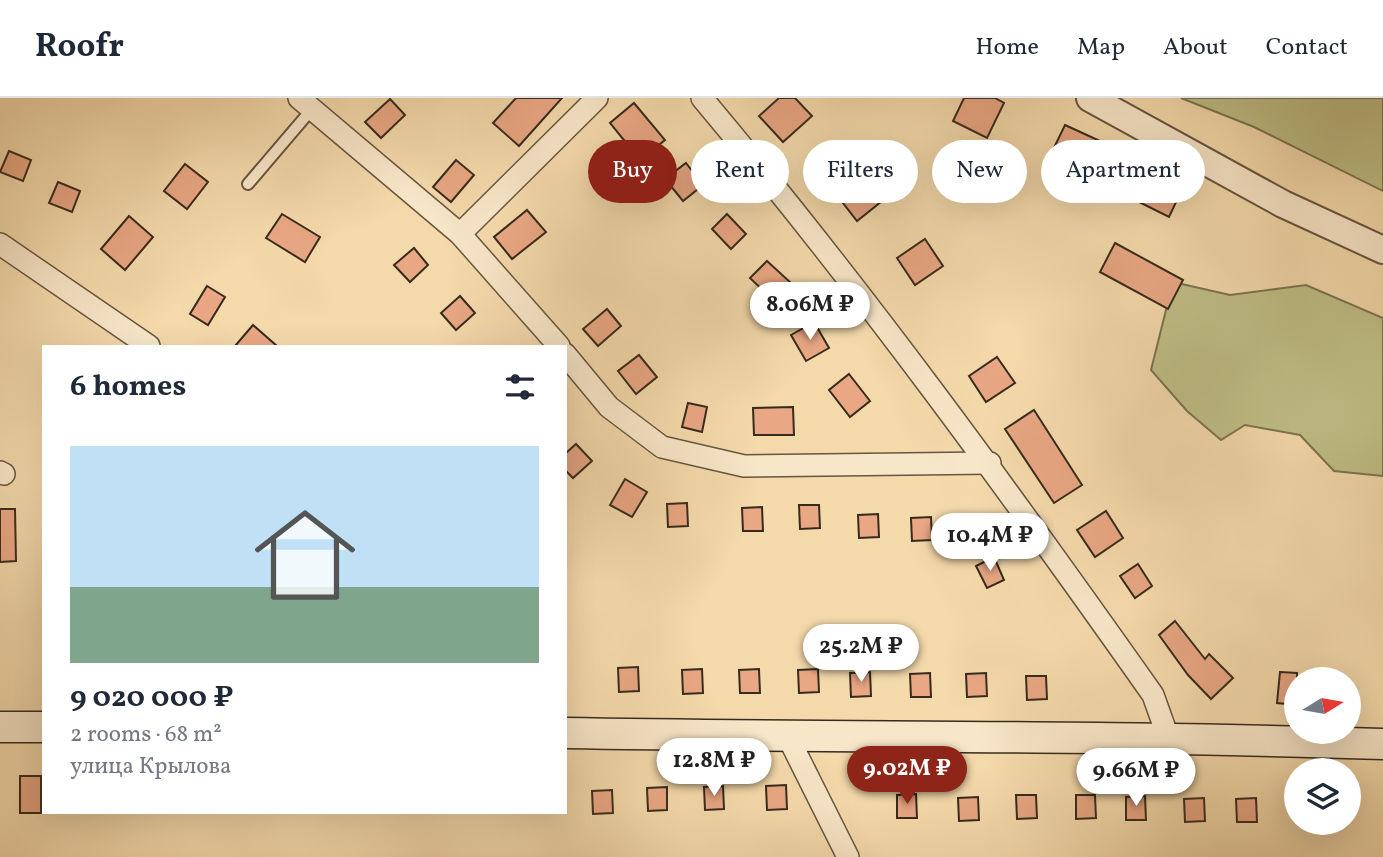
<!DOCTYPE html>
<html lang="en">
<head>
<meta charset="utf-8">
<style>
	:root { --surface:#fff; --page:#f6f6f7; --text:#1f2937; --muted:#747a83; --line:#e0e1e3; --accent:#8f2418 }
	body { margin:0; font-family:Vollkorn,serif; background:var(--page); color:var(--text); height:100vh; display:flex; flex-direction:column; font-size:26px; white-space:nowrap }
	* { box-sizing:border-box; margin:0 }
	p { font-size:23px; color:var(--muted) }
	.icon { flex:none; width:38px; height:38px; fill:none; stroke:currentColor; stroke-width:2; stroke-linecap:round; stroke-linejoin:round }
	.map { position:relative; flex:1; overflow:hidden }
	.details { position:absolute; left:42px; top:247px; width:525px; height:469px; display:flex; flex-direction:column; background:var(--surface); border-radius:0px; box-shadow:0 7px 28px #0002 }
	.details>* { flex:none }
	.top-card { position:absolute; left:588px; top:42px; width:665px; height:63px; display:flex; gap:14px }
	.needle { width:46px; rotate:79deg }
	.controls { position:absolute; left:1284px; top:569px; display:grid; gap:14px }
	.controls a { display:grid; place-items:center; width:77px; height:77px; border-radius:50%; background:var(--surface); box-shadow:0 7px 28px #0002; font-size:35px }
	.price { position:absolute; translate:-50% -60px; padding:0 16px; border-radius:24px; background:#fff; color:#222; font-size:23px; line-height:46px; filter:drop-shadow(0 2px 4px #0008) }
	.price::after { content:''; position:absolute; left:50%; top:42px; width:21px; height:16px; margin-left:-10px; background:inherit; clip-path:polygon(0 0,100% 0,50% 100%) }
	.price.on { background:var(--accent); color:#fff }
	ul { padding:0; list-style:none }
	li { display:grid; align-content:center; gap:14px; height:371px; padding:0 28px }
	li+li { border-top:2px solid var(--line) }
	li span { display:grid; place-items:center; height:217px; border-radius:0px; color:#555 }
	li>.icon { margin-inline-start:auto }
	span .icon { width:126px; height:126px; fill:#fffc; stroke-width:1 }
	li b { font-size:30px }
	h2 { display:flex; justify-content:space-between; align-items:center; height:84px; padding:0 28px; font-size:30px }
	.pill { padding:0 24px; border-radius:32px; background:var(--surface); box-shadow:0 7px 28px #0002; font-size:24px; line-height:63px }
	.pill.on { background:var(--accent); color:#fff }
	header { display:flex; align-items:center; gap:42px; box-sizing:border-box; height:98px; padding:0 35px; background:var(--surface); border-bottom:2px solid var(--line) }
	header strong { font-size:33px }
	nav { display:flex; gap:38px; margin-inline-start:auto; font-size:24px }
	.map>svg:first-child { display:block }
	.green { fill:#bfbe86; stroke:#7b7452; stroke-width:2 }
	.building { fill:#e9a784; stroke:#372b1d; stroke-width:2 }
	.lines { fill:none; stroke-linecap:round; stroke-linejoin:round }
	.service-casing { stroke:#665640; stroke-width:14 }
	.minor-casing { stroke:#665640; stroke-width:24 }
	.tertiary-casing { stroke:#665640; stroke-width:30 }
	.secondary-casing { stroke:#372b1d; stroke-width:33 }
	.service { stroke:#f8e6c8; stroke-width:10 }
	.minor { stroke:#f8e6c8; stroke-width:21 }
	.tertiary { stroke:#f8e6c8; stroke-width:26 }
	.secondary { stroke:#f8e6c8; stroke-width:30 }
</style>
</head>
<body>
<header>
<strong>Roofr</strong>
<nav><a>Home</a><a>Map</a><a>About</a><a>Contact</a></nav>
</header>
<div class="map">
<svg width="1383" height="759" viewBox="0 0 1383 759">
	<rect width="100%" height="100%" fill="#f4d9ab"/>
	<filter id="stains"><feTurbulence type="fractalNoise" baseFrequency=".00286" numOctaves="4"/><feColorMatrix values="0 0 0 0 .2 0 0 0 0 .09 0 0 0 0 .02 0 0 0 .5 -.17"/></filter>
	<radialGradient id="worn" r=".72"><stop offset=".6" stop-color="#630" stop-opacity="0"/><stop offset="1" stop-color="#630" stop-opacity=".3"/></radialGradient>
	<!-- green -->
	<g class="green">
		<path d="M1181,0h202v93l-129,-64z"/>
		<path d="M1173,184l57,13 76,-10 77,33v158l-49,-5 -34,-36 -55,-10 -24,15 -34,-29 -36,-41z"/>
	</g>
	<!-- building -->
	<g class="building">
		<path d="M516,0h46l-43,48 -26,-23z"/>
		<path d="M779,0h16l17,18 -29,26 -24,-26z"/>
		<path d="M964,0h31l9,5 -17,35 -34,-17z"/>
		<path d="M390,1l15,16 -24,23 -16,-16z"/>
		<path d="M634,5l31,37 -25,20 -30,-37z"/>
		<path d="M1065,27l35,16 -17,36 -35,-17z"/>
		<path d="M9,53l22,9 -8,21 -23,-9z"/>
		<path d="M456,62l18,15 -23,27 -18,-15z"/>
		<path d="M686,65l17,22 -20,16 -18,-22z"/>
		<path d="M185,66l23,18 -21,27 -23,-18z"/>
		<path d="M1152,67l34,16 -17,36 -34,-17z"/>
		<path d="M866,73l21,26 -30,24 -21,-27z"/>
		<path d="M58,84l22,9 -8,21 -23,-9z"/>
		<path d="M527,112l19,22 -34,27 -18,-22z"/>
		<path d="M282,116l38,23 -15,25 -39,-24z"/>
		<path d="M727,116l19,20 -15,15 -19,-20z"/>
		<path d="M129,118l24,21 -28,33 -24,-21z"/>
		<path d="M925,141l18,27 -28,19 -18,-27z"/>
		<path d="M1115,145l68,37 -15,29 -68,-37z"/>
		<path d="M414,150l14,17 -18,17 -16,-17z"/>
		<path d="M767,163l24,22 -17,18 -24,-23z"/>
		<path d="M207,188l18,11 -17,28 -18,-11z"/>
		<path d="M460,198l15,17 -19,17 -15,-17z"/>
		<path d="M607,211l14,17 -23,20 -15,-17z"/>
		<path d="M814,224l15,26 -23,13 -15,-26z"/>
		<path d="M253,227l24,21h-42z"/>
		<path d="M639,257l18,22 -21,17 -18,-23z"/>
		<path d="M997,259l18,26 -29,19 -17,-26z"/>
		<path d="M849,276l21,27 -20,16 -21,-27z"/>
		<path d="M688,305l19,4 -5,25 -20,-5z"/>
		<path d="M793,309l1,28h-40l-1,-27z"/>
		<path d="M1034,312l48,75 -28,18 -49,-74z"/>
		<path d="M576,346l16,17 -19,17 -8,-8v-16z"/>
		<path d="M625,381l22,13 -15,25 -22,-12z"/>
		<path d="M687,405l1,23 -20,1 -1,-23z"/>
		<path d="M799,407h20l1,23 -20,1z"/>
		<path d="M762,409l1,24h-20l-1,-23z"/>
		<path d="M0,411h15l1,52 -16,1z"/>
		<path d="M1106,413l17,27 -28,19 -18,-27z"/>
		<path d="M878,416l1,23 -20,1 -1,-23z"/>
		<path d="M931,419l1,23 -20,1 -1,-23z"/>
		<path d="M994,459l10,23 -17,8 -11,-22z"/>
		<path d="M1138,466l14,22 -17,12 -15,-22z"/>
		<path d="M1175,523l30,38 4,-5 24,24 -22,21 -23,-24 -29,-40z"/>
		<path d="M638,569l1,24 -20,1 -1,-24z"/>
		<path d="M702,571l1,24 -20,1 -1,-24z"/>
		<path d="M759,571l1,24h-20l-1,-23z"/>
		<path d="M818,571l1,23 -20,1 -1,-23z"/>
		<path d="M870,574l1,24 -20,1 -1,-24z"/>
		<path d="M1280,574l17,1v32l-20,-2z"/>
		<path d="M930,575l1,24h-20l-1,-23z"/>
		<path d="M986,575l1,23 -20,1 -1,-23z"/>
		<path d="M1026,578h20l1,23 -20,1z"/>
		<rect x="20" y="678" width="21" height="37"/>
		<path d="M786,687l1,24 -20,1 -1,-24z"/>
		<path d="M723,688l1,23 -19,1 -1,-23z"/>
		<path d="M667,689v23l-19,1 -1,-23z"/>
		<path d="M612,692l1,23 -20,1 -1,-23z"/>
		<path d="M916,696l1,24h-20v-23z"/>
		<path d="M1016,697h20l1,23 -20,1z"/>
		<path d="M1076,697h19l1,23 -20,1z"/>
		<path d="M1145,698l1,24h-20v-23z"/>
		<path d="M978,699l1,23 -20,1 -1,-23z"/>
		<path d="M1204,700l1,23 -20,1 -1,-23z"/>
		<path d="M1256,700l1,24h-20l-1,-23z"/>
	</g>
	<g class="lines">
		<defs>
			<path id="service" d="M248,86l64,-75"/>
			<g id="minor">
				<path d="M299,0l161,136 99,112"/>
				<path d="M702,0c161,192 307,393 451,597l15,42"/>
				<path d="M460,136l137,-136"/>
				<path d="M0,146l149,102"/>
				<path d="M565,256l44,53 53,40 82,19 246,-3"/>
				<path d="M0,374l4,2"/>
				<path d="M788,639l60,120"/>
			</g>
			<path id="tertiary" d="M1090,0l193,106 100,46"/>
			<g id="secondary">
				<path d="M0,629h44"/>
				<path d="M565,635c273,5 545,2 818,11"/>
			</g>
		</defs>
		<!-- service casing -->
		<use href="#service" class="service-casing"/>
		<!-- minor casing -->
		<use href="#minor" class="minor-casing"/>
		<!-- tertiary casing -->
		<use href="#tertiary" class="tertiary-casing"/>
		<!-- secondary casing -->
		<use href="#secondary" class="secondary-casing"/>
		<!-- service -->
		<use href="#service" class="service"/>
		<!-- minor -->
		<use href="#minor" class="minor"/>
		<!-- tertiary -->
		<use href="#tertiary" class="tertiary"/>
		<!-- secondary -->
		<use href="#secondary" class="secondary"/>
	</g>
	<rect width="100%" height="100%" filter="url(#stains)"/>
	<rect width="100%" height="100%" fill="url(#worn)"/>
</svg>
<div class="controls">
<a><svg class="needle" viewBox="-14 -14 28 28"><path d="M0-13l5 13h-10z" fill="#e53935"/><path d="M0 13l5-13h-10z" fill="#747a83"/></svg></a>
<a><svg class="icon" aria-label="layers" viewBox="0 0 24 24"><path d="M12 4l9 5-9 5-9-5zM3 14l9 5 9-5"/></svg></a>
</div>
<b class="price" style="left:810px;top:244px">8.06M ₽</b>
<b class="price" style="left:990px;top:475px">10.4M ₽</b>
<b class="price" style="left:861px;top:586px">25.2M ₽</b>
<b class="price" style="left:714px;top:700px">12.8M ₽</b>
<b class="price on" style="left:907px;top:708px">9.02M ₽</b>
<b class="price" style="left:1136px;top:710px">9.66M ₽</b>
<div class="top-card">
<a class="pill on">Buy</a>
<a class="pill">Rent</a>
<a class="pill">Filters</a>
<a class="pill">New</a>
<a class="pill">Apartment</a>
</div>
<section class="details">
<h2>6 homes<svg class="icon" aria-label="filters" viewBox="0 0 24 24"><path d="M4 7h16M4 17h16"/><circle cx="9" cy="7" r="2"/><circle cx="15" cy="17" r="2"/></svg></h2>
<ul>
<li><span style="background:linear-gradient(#bfe0f5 65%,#7fa58c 0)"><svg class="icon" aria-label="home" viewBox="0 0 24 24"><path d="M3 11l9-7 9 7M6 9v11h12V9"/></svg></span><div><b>9 020 000 ₽</b><p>2 rooms · 68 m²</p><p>улица Крылова</p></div></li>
</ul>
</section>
</div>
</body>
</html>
